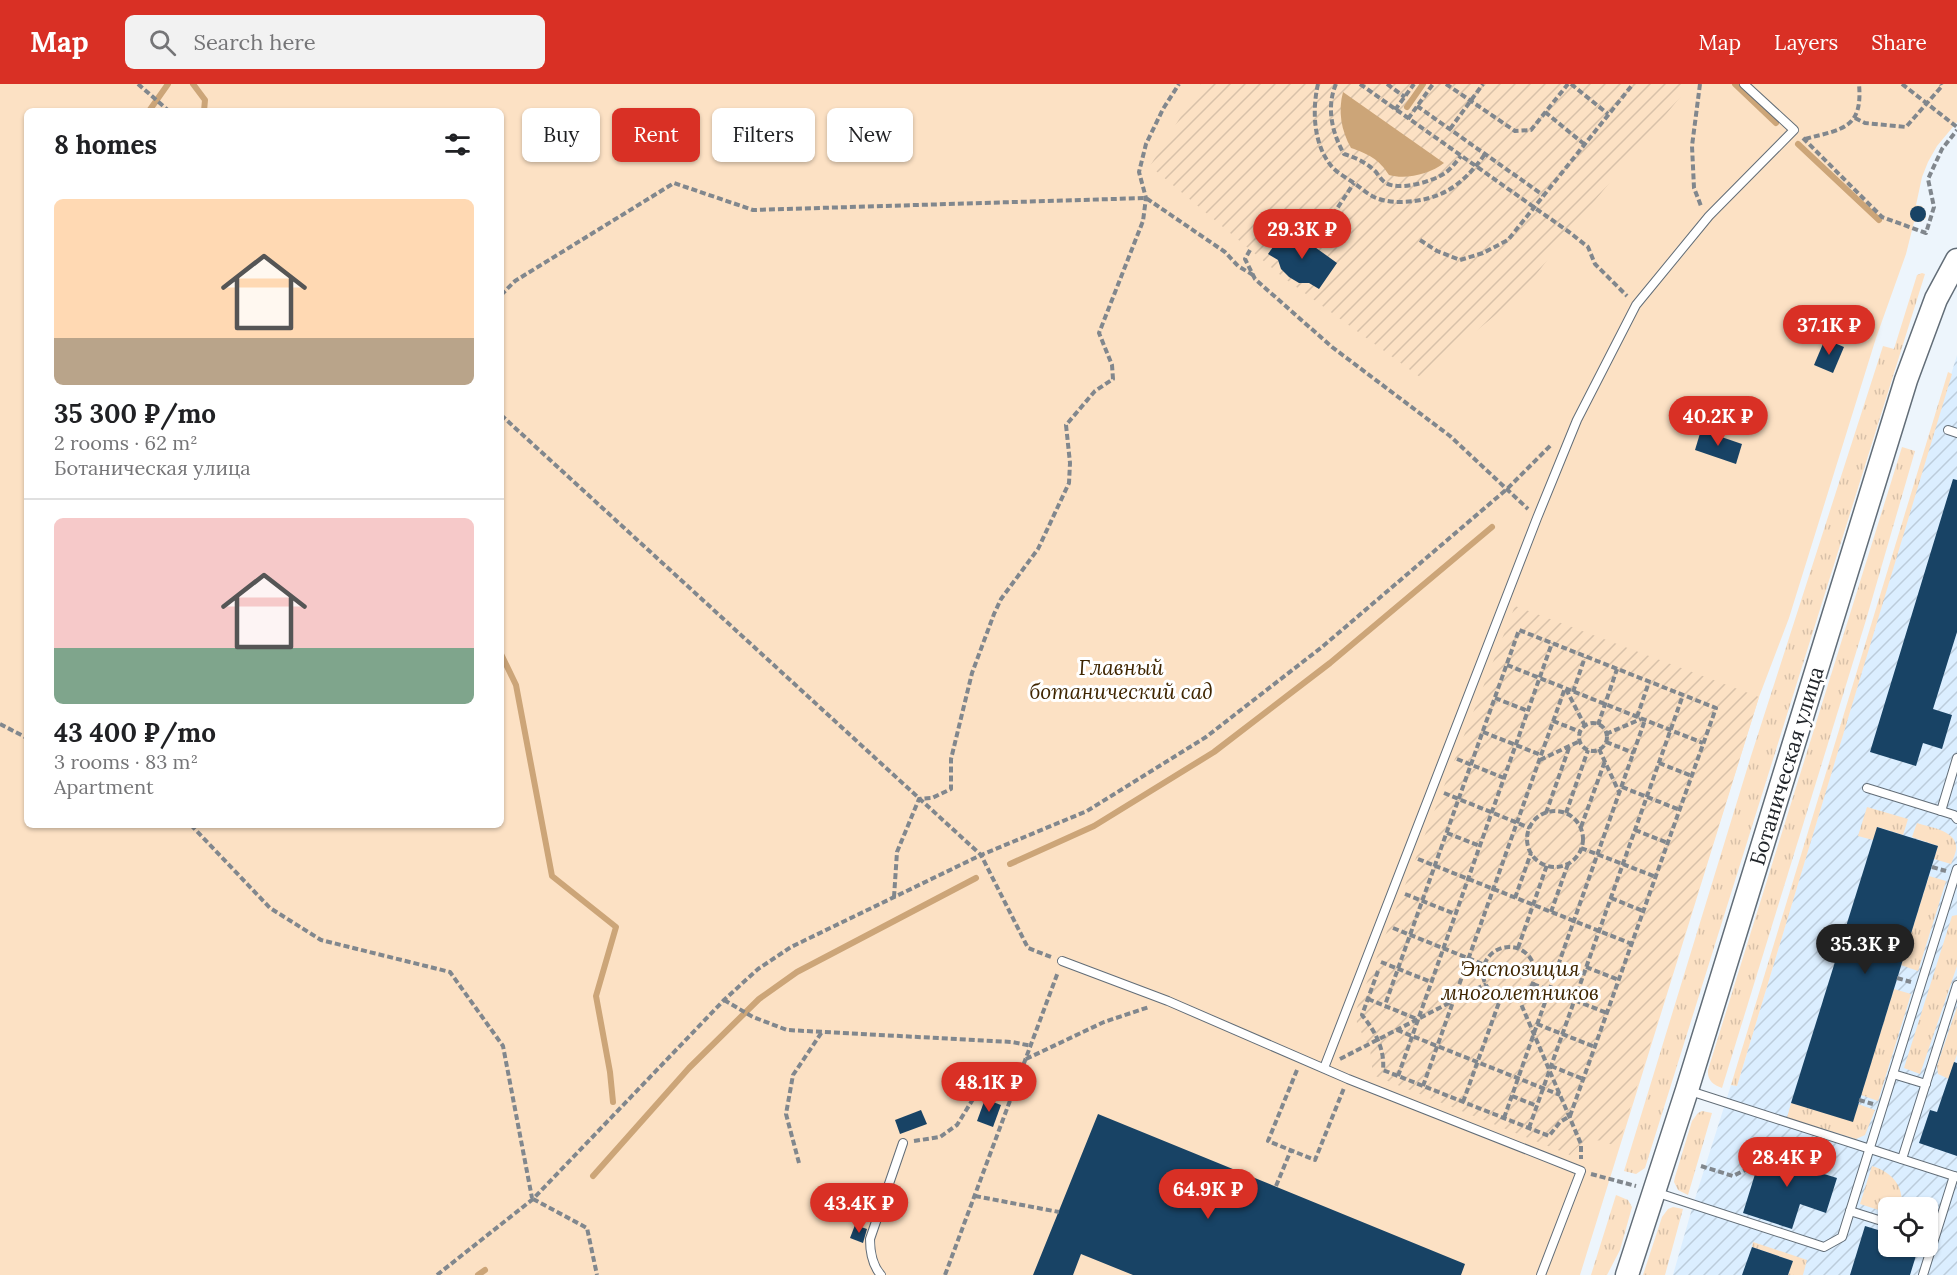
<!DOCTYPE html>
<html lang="en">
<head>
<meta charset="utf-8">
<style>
	:root { --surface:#fff; --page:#f2f2f2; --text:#202124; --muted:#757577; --line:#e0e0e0; --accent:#d93025 }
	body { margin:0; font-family:Lora,serif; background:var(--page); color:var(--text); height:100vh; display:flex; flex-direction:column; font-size:22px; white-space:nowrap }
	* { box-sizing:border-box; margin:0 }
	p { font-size:20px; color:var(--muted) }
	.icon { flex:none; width:33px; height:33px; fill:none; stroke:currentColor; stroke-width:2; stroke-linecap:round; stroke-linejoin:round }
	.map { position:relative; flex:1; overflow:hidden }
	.drawer { position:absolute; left:24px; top:24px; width:480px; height:720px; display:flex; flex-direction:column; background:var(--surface); border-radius:9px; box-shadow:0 2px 4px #0004 }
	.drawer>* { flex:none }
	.hud { position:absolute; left:522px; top:24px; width:570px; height:54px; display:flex; gap:12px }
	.buttons { position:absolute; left:1878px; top:1113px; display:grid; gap:12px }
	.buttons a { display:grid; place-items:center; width:60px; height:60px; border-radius:9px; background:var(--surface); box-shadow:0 2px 4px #0004; font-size:30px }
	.price { position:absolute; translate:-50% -51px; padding:0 14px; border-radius:21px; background:var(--accent); color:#fff; font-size:20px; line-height:39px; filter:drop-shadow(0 2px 3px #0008) }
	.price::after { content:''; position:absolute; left:50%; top:36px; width:18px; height:14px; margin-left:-9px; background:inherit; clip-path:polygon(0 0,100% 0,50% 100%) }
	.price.active { background:#222; color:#fff }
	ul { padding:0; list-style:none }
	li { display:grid; align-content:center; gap:12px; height:318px; padding:0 30px }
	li+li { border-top:2px solid var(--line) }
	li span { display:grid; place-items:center; height:186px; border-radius:9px; color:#555 }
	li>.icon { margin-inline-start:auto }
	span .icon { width:108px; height:108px; fill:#fffc; stroke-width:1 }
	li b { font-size:26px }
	h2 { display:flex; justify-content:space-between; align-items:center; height:72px; padding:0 30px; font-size:26px }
	.chip { padding:0 21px; border-radius:9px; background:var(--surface); box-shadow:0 2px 4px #0004; font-size:21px; line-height:54px }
	.chip.active { background:var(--accent); color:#fff }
	header { display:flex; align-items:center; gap:36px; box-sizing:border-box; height:84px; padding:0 30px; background:var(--accent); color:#fff }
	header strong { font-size:28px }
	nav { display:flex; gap:33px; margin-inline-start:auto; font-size:21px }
	.search { width:420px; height:54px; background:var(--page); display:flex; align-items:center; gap:15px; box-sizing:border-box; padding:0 21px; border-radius:9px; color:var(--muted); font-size:22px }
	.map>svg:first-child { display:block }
	.industrial { fill:url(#industrial-furrows); fill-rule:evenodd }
	.grass { fill:url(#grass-tufts) }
	.park { fill:#fce1c4; fill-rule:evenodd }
	.garden { fill:url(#garden-furrows) }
	.water { fill:#cca578 }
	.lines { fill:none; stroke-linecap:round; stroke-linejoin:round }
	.stream { stroke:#cca578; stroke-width:6 }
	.building { fill:#184365 }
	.lane-casing { stroke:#626d77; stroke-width:10 }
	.secondary-casing { stroke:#626d77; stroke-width:25 }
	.path { stroke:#81878d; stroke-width:4; stroke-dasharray:6 3; stroke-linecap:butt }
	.lane { stroke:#fff; stroke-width:8 }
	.secondary { stroke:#fff; stroke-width:22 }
	.labels { text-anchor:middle; stroke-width:6; stroke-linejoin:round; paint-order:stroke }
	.park-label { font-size:21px; font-style:italic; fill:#3f2500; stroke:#fff }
	.street-label { font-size:21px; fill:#21252a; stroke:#fff }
</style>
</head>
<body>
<header>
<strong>Map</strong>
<div class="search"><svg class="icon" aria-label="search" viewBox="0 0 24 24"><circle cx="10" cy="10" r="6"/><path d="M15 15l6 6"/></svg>Search here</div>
<nav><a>Map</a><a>Layers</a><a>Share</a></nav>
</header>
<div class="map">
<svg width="1957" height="1191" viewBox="0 0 1957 1191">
	<defs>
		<pattern id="industrial-furrows" width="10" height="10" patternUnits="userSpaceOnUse" patternTransform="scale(1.5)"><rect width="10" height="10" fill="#dbeeff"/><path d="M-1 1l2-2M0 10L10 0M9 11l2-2" fill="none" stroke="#bcccdb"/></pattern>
		<pattern id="grass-tufts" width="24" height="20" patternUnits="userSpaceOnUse" patternTransform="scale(1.5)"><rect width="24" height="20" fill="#fce1c4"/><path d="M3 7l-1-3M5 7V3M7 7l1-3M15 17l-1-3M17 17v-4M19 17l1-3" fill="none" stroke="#d8c1a9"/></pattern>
		<pattern id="garden-furrows" width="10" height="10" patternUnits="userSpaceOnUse" patternTransform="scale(1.5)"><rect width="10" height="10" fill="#fce1c4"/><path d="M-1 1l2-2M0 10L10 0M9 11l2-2" fill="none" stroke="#d8c1a9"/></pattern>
	</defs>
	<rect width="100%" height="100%" fill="#edf5fc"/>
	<!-- industrial -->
	<path class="industrial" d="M1957,271v920h-284l20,-70 38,-120 6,1zM1888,1124h40v38h-40z"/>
	<!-- grass -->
	<g class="grass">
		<path d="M1922,189l3,1 -280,894 -9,6 -12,-3 127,-415 132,-410 11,3 23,-74z"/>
		<path d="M1948,288l4,2 -215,712 -6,-1z"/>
		<path d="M1902,363l13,4 -49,169 -144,468c-9,-3 -15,-8 -14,-18z"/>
		<path d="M1867,723l41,12 -5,16 -25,-8 -5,13 -15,-4z"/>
		<path d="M1917,739c11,4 38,7 39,23 1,5 -3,13 -5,18l-17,-5 4,-13 -26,-9z"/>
		<path d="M1929,792l17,5 -28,90 -17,-6z"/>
		<path d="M1957,831v51l-37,108 -16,-6 48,-152z"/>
		<path d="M1894,905l17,5 -33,107 -17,-6z"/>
		<path d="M1957,923v47l-8,25 -11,-5 -1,-8z"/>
		<path d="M1791,1019l67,1 17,6 -10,25 -9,4 -69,-21z"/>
		<path d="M1702,1027l10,2 -24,82 -10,-5 -4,-8 1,-5 17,-56 6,-8z"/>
		<path d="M1872,1082c21,7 31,19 30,41l-14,1v5l-28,-9z"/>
		<path d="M1616,1111l12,5 4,7 -12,43 -13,25h-16z"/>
		<path d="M1673,1123l10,2 -18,66h-22l19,-58 6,-8z"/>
		<path d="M1753,1158l54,18 -4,15h-15l4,-14 -40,-14z"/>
	</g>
	<!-- park -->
	<path class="park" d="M0,0h1957v38l-20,24 -9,16 -6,15 -6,28 6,1 4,6v6l-5,4h-7l-8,32 -30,84 -87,280 -30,79 -179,578h-1580zM27,27h474v714h-474z"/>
	<!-- garden -->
	<g class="garden">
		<path d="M1201,0h490l-122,148 -48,62 -57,47 -40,39 -140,-102 -134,-112z"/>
		<path d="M1515,522l244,91 -141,450c-22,-9 -31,-12 -48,8l-197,-80 -3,-26 -13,-25 -1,-14z"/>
	</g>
	<!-- water -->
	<path class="water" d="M1343,8l101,71c-14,11 -38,17 -55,12 -10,-16 -21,-21 -38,-27 -10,-18 -13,-37 -8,-56z"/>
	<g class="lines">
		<!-- stream -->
		<g class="stream">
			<path d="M193,0l12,16 -1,11"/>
			<path d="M1735,0l41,39"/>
			<path d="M1407,23l16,-23"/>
			<path d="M149,27l19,-27"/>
			<path d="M1798,60l81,76"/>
			<path d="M501,570l15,31 36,191 64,51 -20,69 14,76 3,30"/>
			<path d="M1010,780l84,-38 120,-74 116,-89 162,-136"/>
			<path d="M593,1092l96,-108 70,-69 38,-27 179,-94"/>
			<path d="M478,1191l7,-5"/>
		</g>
	</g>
	<!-- building -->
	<g class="building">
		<circle cx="1918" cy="130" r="8"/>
		<path d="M1287,143l50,36 -18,26 -10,-6h-10l-10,-6 -8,-8 -3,-9 -10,-6z"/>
		<path d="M1825,255l19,8 -11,26 -19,-8z"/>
		<path d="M1701,346l41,14 -6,20 -41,-14z"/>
		<path d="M1953,395l4,1v152l-24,77 19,6 -10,34 -19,-6 -7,23 -46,-14z"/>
		<path d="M1877,743l61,19 -85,276 -62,-19z"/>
		<path d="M1954,978l3,1v93l-38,-13 11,-33 7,2z"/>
		<path d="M985,1015l16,6 -8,22 -16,-6z"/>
		<path d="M921,1026l6,14 -27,10 -5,-14z"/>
		<path d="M1098,1030l367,150 -4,11h-328l-52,-21 -8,21h-40z"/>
		<path d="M1764,1061l50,16 -3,9 26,8 -11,35 -26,-9 -8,25 -49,-16z"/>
		<path d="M855,1141l12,4 -4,14 -13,-5z"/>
		<path d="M1865,1142l23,7v13h31l-9,29h-60z"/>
		<path d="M1752,1163l41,14 -5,14h-46z"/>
	</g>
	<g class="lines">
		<defs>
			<g id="lane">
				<path d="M1948,346l9,3"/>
				<path d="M1867,704l87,27 3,4"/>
				<path d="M1941,727l16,-53"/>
				<path d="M1062,877l106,40 180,78 233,92 -40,104"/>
				<path d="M1324,984l213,-550 40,-98 59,-115 73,-89 85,-86 -50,-46"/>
				<path d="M1893,990l33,10"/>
				<path d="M1690,1007l267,86"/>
				<path d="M1902,1075l55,-174"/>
				<path d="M1655,1108l169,55 18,-10 115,-368"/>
				<path d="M1850,1127l38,12"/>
				<path d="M881,1191c-9,-10 -11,-22 -11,-36l33,-96"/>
				<path d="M1923,1191l31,-99"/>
			</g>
			<path id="secondary" d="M1627,1191l60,-185 219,-710 30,-81 21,-39"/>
		</defs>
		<!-- lane casing -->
		<use href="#lane" class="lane-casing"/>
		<!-- secondary casing -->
		<use href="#secondary" class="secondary-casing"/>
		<!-- path -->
		<g class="path">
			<path d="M138,0l31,27"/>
			<path d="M1318,0c-6,26 -5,62 15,84 5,5 12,9 18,13 8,5 15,12 23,16 8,4 18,5 27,5 40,-1 62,-17 84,-48"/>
			<path d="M1336,0c-10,23 -4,49 8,70 13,4 23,9 32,18 3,4 6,9 10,11 13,8 46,-1 59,-10 6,-4 11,-11 16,-17"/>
			<path d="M1360,0l209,148 19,15 7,17 32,32"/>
			<path d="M1387,0l18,13"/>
			<path d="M1446,0l69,47 16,-1 37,-46"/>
			<path d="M1571,0l37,30"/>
			<path d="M1700,0l-8,62 2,42 7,18"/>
			<path d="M1902,0l55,43"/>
			<path d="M1417,22l126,89"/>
			<path d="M1395,26l19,-26"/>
			<path d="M1545,28l39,32"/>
			<path d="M1855,34l10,5 41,4 36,-41 -1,-2"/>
			<path d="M1408,35l25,-35"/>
			<path d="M1450,45l33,-45"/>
			<path d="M1803,54l79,79 44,16 8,-26 -6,-28 14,-30 15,-19"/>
			<path d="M1805,55c37,-10 58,-10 54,-55"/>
			<path d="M1420,156l17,11 23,9 23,-7 25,-13 125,-156"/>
			<path d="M1313,161l41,-62"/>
			<path d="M1250,166l-5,9 10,20 77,68 118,89 78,73"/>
			<path d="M501,211l14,-14 159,-98 79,27 393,-12 79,54 13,14 15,9"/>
			<path d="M501,331l480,440 47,93 23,9"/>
			<path d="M1507,581l196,78"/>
			<path d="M1566,605l19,37"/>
			<path d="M1573,608l12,-35"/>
			<path d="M1495,614l33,13"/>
			<path d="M1637,633l12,-35"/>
			<path d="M1553,637l28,11"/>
			<circle cx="1593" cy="653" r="14"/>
			<path d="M0,640l27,14"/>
			<path d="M1598,641l19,-56"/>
			<path d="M1483,648l58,23"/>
			<path d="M1606,650l35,-15"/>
			<path d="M1606,658l28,11"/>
			<path d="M1599,665l20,43"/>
			<path d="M1457,675l47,19"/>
			<path d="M1540,676l40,-19"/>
			<path d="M1659,679l33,13"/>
			<path d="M1622,703l58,23"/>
			<path d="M1444,709l86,35"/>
			<circle cx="1555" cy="755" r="28"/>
			<path d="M1546,729l24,-68"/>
			<path d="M1566,729l22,-63"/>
			<path d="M191,741l79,83 51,32 129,32 53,74 29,152"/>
			<path d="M1581,743l24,-66"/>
			<path d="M1635,746l33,13"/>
			<path d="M1447,749l33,13"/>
			<path d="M1581,764l75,29"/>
			<path d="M1418,775l214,85"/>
			<path d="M1932,783l14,4"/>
			<path d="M1405,810l50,20"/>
			<path d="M894,813l3,-45 22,-53 13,-1 19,-9v-30l21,-86 22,-59 7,-15 37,-50 31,-66 1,-20 -4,-38 29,-34 18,-12 -1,-14 -13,-32 44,-112 3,-23 -7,-26 7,-28 17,-35 16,-25"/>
			<path d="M1515,814l16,-45"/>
			<path d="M1611,814l32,13"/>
			<path d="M1551,828l17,-48"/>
			<path d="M1393,844l92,37"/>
			<circle cx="1509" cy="889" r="26"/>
			<path d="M1518,864l29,-83"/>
			<path d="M1381,878l50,20"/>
			<path d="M1586,883l33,13"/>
			<path d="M1378,887l-16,44c13,16 23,34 21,55l166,66 11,-14 10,-6 146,-408 -197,-78 -134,375"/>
			<path d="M1897,894l14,4"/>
			<path d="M1533,900l74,29"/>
			<path d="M1518,913l63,147v15"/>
			<path d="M1368,915l49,20"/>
			<path d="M724,916l29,17 34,13 225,12 20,4"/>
			<path d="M1537,940l58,23"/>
			<path d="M1397,946l163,65"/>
			<path d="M1026,975l78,-37 45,-15"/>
			<path d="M1340,975l146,-75"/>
			<path d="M1551,982l32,13"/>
			<path d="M1297,986l-29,71 47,19 29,-72"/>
			<path d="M1398,992l154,-433"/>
			<path d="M1423,1002l142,-398"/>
			<path d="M1512,1012l25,10"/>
			<path d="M1859,1016l14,4"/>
			<path d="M1463,1018l38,-105"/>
			<path d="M1504,1034l141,-398"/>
			<path d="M1529,1044l154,-433"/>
			<path d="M914,1057l26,-4 17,-12 21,-34 10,-6 28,-5"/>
			<path d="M799,1079l-13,-49 7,-39 29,-43"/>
			<path d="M1701,1082l32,10 16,-8 7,2"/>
			<path d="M1591,1090l45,12"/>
			<path d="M1276,1102l15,-36"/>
			<path d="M975,1112l84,16"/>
			<path d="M533,1115l54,29 10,47"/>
			<path d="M437,1191l96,-76 191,-199 34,-31 33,-22 190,-92 106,-44 119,-74 116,-90 185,-158 45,-45"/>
			<path d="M945,1191l113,-303"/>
		</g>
		<!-- lane -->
		<use href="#lane" class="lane"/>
		<!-- secondary -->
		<use href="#secondary" class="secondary"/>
	</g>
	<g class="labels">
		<!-- park labels -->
		<g class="park-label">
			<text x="1121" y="591">Главный<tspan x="1121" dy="24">ботанический сад</tspan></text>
			<text x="1520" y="892">Экспозиция<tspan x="1520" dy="24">многолетников</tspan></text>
		</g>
		<!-- street labels -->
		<g class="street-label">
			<text transform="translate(1787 682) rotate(-73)" y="7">Ботаническая улица</text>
		</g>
	</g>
</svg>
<div class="buttons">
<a><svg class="icon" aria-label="locate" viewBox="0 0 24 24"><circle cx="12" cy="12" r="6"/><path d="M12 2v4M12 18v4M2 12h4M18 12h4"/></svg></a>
</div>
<b class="price" style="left:1302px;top:176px">29.3K ₽</b>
<b class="price" style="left:1829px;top:272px">37.1K ₽</b>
<b class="price" style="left:1718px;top:363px">40.2K ₽</b>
<b class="price active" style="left:1865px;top:891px">35.3K ₽</b>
<b class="price" style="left:989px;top:1029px">48.1K ₽</b>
<b class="price" style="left:1787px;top:1104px">28.4K ₽</b>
<b class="price" style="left:1208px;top:1136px">64.9K ₽</b>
<b class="price" style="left:859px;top:1150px">43.4K ₽</b>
<div class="hud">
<a class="chip">Buy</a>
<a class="chip active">Rent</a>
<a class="chip">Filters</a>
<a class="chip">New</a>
</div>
<section class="drawer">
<h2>8 homes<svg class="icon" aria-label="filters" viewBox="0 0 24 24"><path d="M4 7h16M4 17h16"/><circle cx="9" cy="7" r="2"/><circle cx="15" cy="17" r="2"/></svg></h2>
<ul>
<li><span style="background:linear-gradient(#ffd9b3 75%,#b9a48a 0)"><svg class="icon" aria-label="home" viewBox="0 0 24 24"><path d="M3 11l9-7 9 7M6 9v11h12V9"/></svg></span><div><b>35 300 ₽/mo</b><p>2 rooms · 62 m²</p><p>Ботаническая улица</p></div></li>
<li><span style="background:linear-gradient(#f6c9c9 70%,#7fa58c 0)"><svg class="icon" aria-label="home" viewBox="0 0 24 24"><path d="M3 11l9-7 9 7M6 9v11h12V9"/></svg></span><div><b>43 400 ₽/mo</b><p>3 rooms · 83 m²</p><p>Apartment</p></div></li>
</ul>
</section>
</div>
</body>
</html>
